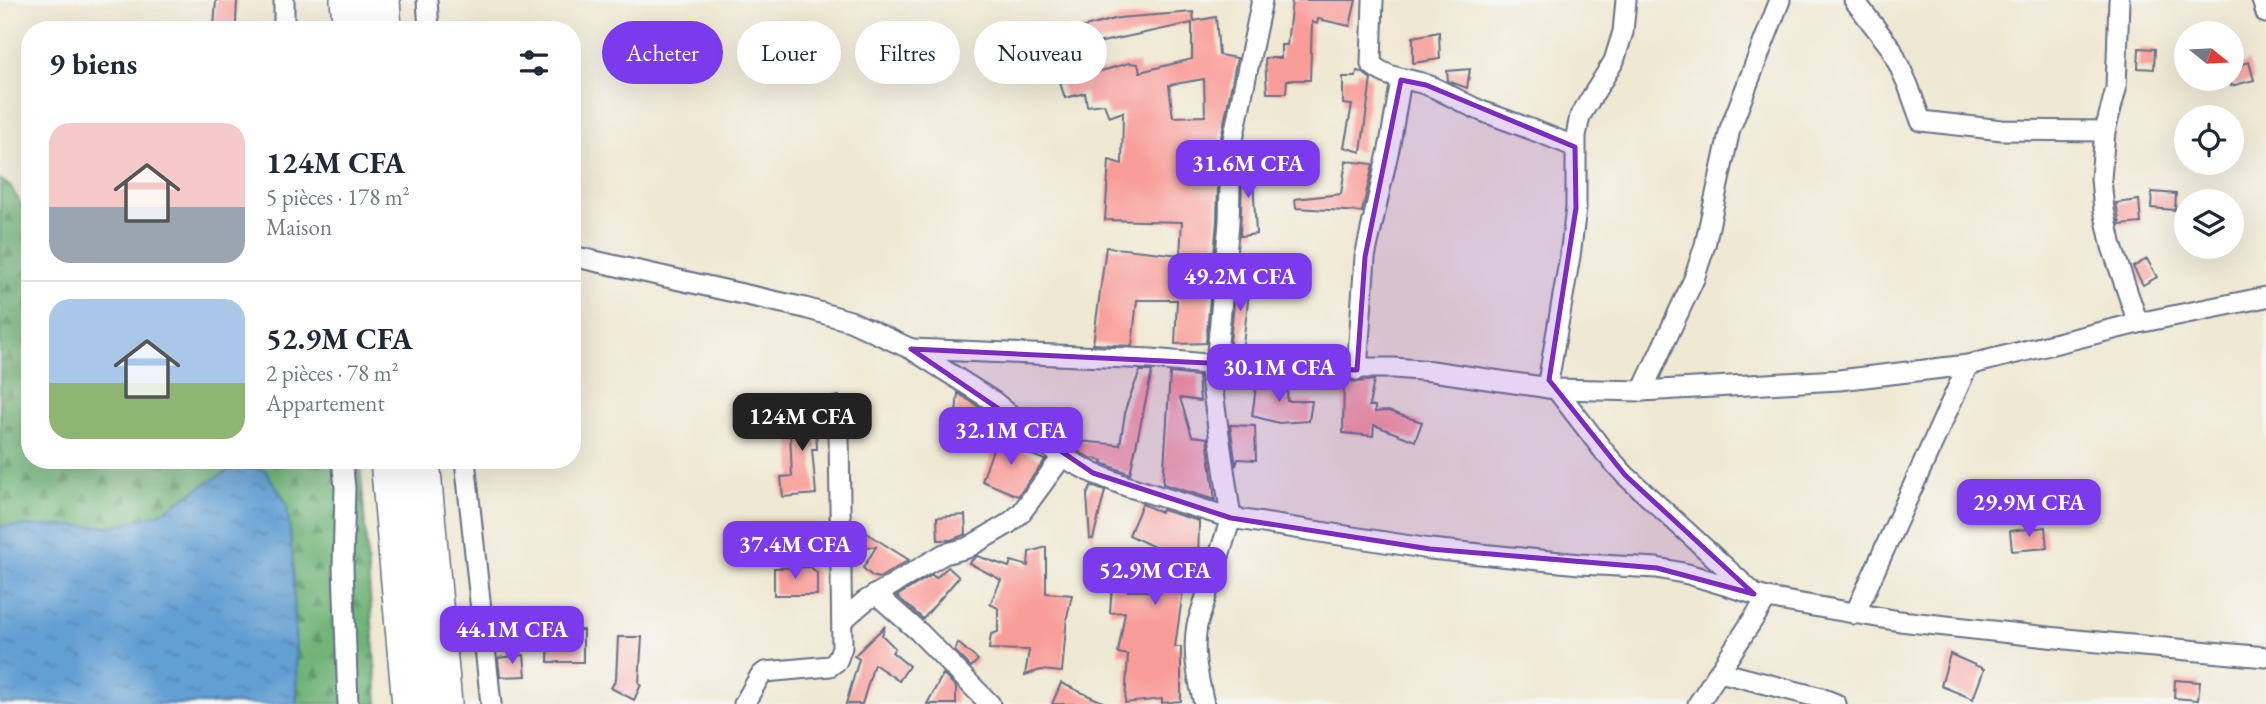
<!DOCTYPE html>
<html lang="fr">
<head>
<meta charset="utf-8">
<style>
	:root { --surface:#fff; --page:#f2f2f3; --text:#1f2937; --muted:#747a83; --line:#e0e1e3; --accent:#7c3aed }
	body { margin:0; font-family:"EB Garamond",serif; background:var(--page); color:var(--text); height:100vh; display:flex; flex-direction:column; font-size:26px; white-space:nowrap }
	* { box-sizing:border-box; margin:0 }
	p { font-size:23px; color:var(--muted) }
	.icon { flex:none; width:38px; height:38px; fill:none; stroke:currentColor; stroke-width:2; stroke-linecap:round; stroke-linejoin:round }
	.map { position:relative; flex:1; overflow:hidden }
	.details { position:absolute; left:21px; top:21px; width:560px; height:448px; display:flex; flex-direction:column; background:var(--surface); border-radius:28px; box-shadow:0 7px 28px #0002 }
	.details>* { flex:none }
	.hud { position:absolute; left:602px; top:21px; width:665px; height:63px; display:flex; gap:14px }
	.needle { width:46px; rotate:108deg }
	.controls { position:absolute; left:2174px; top:21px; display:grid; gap:14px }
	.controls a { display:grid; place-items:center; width:70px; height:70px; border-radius:50%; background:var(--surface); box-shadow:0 7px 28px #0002; font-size:35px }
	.price { position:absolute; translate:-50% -60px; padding:0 16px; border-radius:14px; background:var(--accent); color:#fff; font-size:23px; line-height:46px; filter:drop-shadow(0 2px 4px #0008) }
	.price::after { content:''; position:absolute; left:50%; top:42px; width:21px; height:16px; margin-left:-10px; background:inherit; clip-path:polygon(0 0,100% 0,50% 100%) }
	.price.on { background:#222; color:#fff }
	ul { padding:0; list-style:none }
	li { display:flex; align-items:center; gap:21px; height:175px; padding:0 28px }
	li+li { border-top:2px solid var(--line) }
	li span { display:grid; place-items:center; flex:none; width:196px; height:140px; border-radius:21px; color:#555 }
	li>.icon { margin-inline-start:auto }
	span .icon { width:84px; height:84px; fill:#fffc; stroke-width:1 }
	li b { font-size:30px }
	h2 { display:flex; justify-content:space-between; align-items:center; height:84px; padding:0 28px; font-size:30px }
	.chip { padding:0 24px; border-radius:32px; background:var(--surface); box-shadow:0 7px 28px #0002; font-size:24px; line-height:63px }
	.chip.on { background:var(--accent); color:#fff }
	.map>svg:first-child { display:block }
	.forest { fill:url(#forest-firs); stroke:#46716a; stroke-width:2 }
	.water { fill:url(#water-ripples); stroke:#3e6798; stroke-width:2 }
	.building { fill:#f99d99; fill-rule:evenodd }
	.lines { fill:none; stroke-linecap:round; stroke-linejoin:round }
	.street-casing { stroke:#657087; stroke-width:23 }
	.highway-casing { stroke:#657087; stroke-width:38 }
	.street { stroke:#fff; stroke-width:19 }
	.highway { stroke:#fff; stroke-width:35 }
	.marked { fill:#7b2cbf; fill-opacity:0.2; stroke:#7b2cbf; stroke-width:5; stroke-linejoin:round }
</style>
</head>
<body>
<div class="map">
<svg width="2266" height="704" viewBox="0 0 2266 704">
	<defs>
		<pattern id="forest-firs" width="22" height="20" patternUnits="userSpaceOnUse" patternTransform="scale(1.75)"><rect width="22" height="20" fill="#70b377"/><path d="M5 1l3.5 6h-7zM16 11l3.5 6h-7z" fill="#5b9265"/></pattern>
		<pattern id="water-ripples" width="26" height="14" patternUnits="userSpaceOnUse" patternTransform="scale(1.75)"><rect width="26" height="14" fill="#629fd3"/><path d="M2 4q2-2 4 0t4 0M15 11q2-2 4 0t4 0" fill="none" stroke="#5082ae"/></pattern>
	</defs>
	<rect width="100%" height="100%" fill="#f6f6f2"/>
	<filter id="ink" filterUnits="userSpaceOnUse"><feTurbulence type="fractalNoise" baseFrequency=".0143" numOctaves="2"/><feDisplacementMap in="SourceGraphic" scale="14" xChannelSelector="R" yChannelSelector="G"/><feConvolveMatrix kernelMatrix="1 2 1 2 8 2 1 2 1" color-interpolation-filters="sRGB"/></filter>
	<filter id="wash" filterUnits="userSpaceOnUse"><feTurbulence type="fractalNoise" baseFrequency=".00686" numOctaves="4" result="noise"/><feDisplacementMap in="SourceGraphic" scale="28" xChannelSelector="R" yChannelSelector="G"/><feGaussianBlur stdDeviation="1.57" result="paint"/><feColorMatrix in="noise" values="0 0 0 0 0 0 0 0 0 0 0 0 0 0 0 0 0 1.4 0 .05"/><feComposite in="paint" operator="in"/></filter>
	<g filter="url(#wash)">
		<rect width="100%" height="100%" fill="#efe8d2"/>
		<!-- forest -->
		<path class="forest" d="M0,179l11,8 19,33v240h330l18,244h-81l-4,-142 -58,-95 -33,19 -41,28 -46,12h-115z"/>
		<!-- water -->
		<path class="water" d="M235,467l30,3 22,34 6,58 4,142h-297v-178h115l46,-13 41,-27z"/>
		<g id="blocks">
			<!-- building -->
			<g class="building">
				<path d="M216,0h21l-1,25 -22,1z"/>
				<path d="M1292,0h64l-6,26 -32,-7 -1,5 -5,-2 -2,58h-23l-1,13h-19l-2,-35h16v-13h6z"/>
				<path d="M1193,12l1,9 22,-4 3,38 18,3 -18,90 -2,73 -11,122 -31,1 2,-44h-40l-5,46 -39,-2 13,-97 74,8 2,-33 -77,-2 4,-60 13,4 1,-52 -14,5 -5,-13 -17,2 -2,-13 -20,5 -5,-15 69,-20 9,1 2,8 52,-13v-36l-109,23 -2,-18 37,-10zM1204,79l1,37 -32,1 -4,-32z"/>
				<path d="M1439,32l1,27 -27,4v-26z"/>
				<path d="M2139,48l16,1 -1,20 -16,-1z"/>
				<path d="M2249,62l5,18 -23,6v-19z"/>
				<path d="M1470,69l-3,19 -19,-7 -1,-10z"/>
				<path d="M1357,71l5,1 9,7 -10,73 -17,-5 8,-42 -9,-1v-27h13z"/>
				<path d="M1252,157l4,77 -16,2 3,-78z"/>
				<path d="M1346,161l27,3 -11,48 -66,-4 -1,-9 46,-5z"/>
				<path d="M2152,192l24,2 -1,16 -24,-2z"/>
				<path d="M2139,200l2,23 -21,2 -4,-22z"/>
				<path d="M2147,259l10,18 -14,8 -10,-18z"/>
				<path d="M1237,274h14l-9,79 -13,-1z"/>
				<path d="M1140,371h12l-22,103 -28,-11 1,-2 -12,-3 -22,-11 -10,-8 61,6 6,-38z"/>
				<path d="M1170,373l28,3 2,25 -20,-3 12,38 15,2 8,62 -52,-16z"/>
				<path d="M1257,380l31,4 -1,17h25l-3,20 -30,2 -27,-7z"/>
				<path d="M1344,380l13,2 17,-2 -5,26h6v6l13,-1 34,11 -7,19 -41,-16 -1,11 -30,-3z"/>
				<path d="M958,393l21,14 -3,10 -20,-3z"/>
				<path d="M839,396l1,19 -19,2v-18z"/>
				<path d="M815,406l2,43h-5l4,45 -33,3 -2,-20 11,-1 -3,-69z"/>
				<path d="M1230,425l25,1 1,34 -18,-1 -2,7z"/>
				<path d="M998,435l17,6 -3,6 33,13 -27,36 -36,-15z"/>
				<path d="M1091,486l14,5 -12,48h-3l-3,-44z"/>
				<path d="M1142,504l19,8 1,-2 37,11 -1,49 -12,-1 -11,78h6v54l-19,2v-4l-37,4 3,-48 -10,-2 7,-41 -15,1 4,-56 15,1 -1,33h32l7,-38 -38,-18z"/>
				<path d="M965,515l1,19 -15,6h-13l-1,-23z"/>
				<path d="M853,524l37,24 19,12 -30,18 -7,-2 -9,-8 13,-21 -23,-1z"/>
				<path d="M2045,527l2,21 -35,3 -2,-20z"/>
				<path d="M1046,547v46l26,2 -5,22 -5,55 -21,-2 -16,5 4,-25 -40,-1 2,-15 7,-2v-24l-8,-4 11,-24 -32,-17 8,-7 32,11 2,-6 17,5 1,-14z"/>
				<path d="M811,567l6,6v22h-43v-27z"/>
				<path d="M948,567l11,10 -36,42 -26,-23 35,-21 4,3z"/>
				<path d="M885,626l-3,9 13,13 -3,4 17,14 -10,15 -25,-17 -12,40h-16l13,-45 -5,-3z"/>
				<path d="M583,630v32h-35l1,-31z"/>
				<path d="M618,637h24l-3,46 2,2 -7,15 -23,-12 5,-9z"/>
				<path d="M958,643l20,17 -7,7 -16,-16z"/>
				<path d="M1950,654l34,15 -11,30 -32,-13z"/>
				<path d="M524,655l2,21 -26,1 -2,-19z"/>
				<path d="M943,674l13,13v17h-29z"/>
				<path d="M2175,680l25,2 -2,18 -24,-2z"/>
				<path d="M1061,683l46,21h-55z"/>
			</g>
		</g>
	</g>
	<g filter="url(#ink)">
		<use href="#blocks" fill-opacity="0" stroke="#657087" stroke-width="2"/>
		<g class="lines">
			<defs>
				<g id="street">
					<path d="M284,0v30"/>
					<path d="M427,0l2,30"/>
					<path d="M1373,0l-2,64c19,17 37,13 59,22 19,8 36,19 54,26 30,11 61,22 91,35"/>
					<path d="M1854,0l37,48 17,37 13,36 81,9 103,1"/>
					<path d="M2119,0l-3,89 -11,42 -4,48 3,31 8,37 26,76"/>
					<path d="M2262,0l4,13"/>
					<path d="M572,256l233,52 45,13 61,28 82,52 69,56 31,16 33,13 105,32 199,31 150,15 77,4 31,6 79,24 133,23 176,19 190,17"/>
					<path d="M912,349l239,10 100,9h143l38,3 124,18 86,2 197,-11 129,-15 170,-42 128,-26"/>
					<path d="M1216,365l13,-143 2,-73 31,-149"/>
					<path d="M1357,370l8,-113 25,-113 11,-64"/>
					<path d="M1547,388l23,-132 6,-48v-72l4,-20 34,-55 9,-29 3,-32"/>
					<path d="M1556,389l50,65 19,21 126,116"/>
					<path d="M1642,391l52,-112 11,-34 25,-116 50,-129"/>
					<path d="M342,460l3,27 -2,80 5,137"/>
					<path d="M465,460l26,244"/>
					<path d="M876,594l43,38 71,72"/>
					<path d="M1855,614l113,-249"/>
					<path d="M843,620l22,-19 67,-40 12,-7 23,-6 41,-24 13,-11 41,-56"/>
					<path d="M1720,672l101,26 15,6"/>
					<path d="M744,704l16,-28 5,-4 65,-6 7,-5 5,-14 -3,-213"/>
					<path d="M1204,704c-6,-27 -12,-51 -7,-79l34,-107 -22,-153"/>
					<path d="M1698,704l69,-106"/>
				</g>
				<g id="highway">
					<path d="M348,0l3,30"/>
					<path d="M382,0l2,30"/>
					<path d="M388,460l22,244"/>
					<path d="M422,460l22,244"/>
				</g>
			</defs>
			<!-- street casing -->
			<use href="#street" class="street-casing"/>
			<!-- highway casing -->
			<use href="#highway" class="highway-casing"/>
			<!-- street -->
			<use href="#street" class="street"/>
			<!-- highway -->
			<use href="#highway" class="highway"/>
		</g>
	</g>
	<!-- marked area -->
	<path class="marked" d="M1401,80l25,5 149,62 1,61 -27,172 76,95 129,119 -97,-26 -227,-19 -199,-31 -138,-45 -182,-124 446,21 8,-113z"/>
</svg>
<div class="controls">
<a><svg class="needle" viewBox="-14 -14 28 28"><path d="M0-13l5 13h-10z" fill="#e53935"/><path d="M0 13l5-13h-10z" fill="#747a83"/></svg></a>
<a><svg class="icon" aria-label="locate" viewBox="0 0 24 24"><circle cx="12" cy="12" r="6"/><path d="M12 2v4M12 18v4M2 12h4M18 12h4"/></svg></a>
<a><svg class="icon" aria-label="layers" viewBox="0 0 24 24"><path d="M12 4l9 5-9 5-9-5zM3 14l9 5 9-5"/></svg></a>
</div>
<b class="price" style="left:1248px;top:200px">31.6M CFA</b>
<b class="price" style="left:1240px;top:313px">49.2M CFA</b>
<b class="price" style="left:1279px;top:404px">30.1M CFA</b>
<b class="price on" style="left:802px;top:453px">124M CFA</b>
<b class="price" style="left:1011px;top:467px">32.1M CFA</b>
<b class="price" style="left:2029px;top:539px">29.9M CFA</b>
<b class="price" style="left:795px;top:581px">37.4M CFA</b>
<b class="price" style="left:1155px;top:607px">52.9M CFA</b>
<b class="price" style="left:512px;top:666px">44.1M CFA</b>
<div class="hud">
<a class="chip on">Acheter</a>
<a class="chip">Louer</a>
<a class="chip">Filtres</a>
<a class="chip">Nouveau</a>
</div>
<section class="details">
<h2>9 biens<svg class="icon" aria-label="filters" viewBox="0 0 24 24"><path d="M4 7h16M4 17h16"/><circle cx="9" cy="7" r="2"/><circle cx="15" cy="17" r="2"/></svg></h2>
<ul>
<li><span style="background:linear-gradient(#f6c9c9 60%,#9aa5b1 0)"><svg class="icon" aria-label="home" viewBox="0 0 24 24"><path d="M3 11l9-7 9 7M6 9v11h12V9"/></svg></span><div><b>124M CFA</b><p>5 pièces · 178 m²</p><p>Maison</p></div></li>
<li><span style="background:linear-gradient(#a9c7e8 60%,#8fb573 0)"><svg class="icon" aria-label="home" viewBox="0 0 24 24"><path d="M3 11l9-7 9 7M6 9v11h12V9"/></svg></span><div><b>52.9M CFA</b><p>2 pièces · 78 m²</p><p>Appartement</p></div></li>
</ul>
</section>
</div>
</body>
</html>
